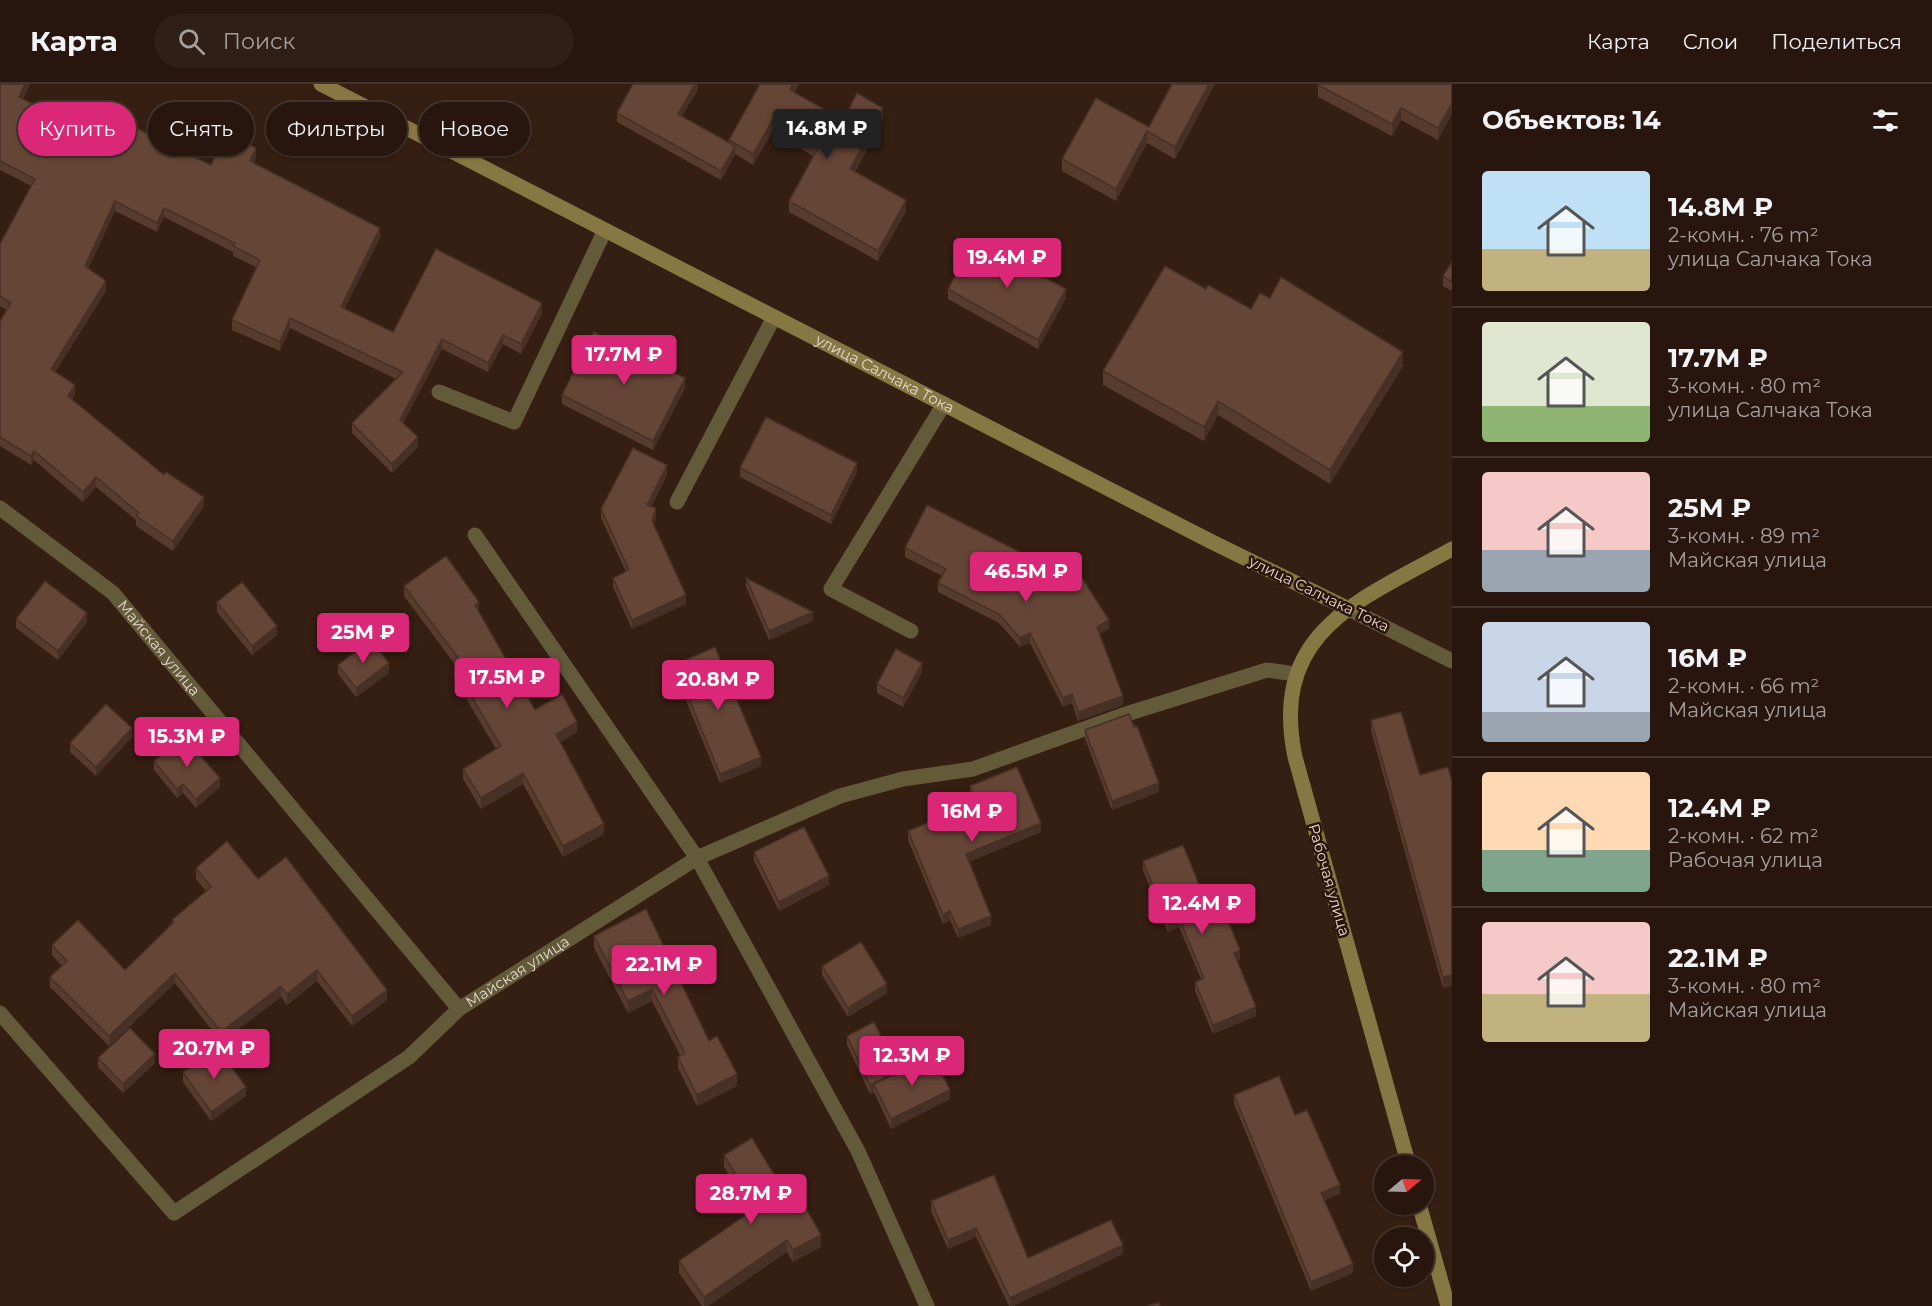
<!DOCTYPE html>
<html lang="ru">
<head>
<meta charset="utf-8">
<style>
	:root { --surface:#28160e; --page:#301f17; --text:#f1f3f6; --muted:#a59f9e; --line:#44352e; --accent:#db2777 }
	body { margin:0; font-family:Montserrat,sans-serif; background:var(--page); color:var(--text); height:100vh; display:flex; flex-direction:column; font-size:22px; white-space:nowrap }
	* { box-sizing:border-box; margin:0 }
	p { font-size:20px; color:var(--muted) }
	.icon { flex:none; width:33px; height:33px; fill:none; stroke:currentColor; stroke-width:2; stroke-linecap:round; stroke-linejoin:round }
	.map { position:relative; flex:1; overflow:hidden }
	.drawer { display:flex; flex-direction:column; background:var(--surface); width:480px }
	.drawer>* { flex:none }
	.hud { position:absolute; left:18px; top:18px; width:570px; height:54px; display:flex; gap:12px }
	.needle { width:39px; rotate:71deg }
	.buttons { position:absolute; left:1374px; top:1071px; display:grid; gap:12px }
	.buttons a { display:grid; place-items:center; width:60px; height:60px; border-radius:50%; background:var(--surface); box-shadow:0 2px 4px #0004,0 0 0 2px var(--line); font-size:30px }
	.price { position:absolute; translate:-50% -51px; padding:0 14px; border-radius:6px; background:var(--accent); color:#fff; font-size:20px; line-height:39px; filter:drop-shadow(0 2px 3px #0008) }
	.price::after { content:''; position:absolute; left:50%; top:36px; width:18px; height:14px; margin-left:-9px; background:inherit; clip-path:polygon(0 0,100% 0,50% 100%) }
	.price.current { background:#222; color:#fff }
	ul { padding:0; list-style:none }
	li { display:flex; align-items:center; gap:18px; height:150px; padding:0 30px }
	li+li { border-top:2px solid var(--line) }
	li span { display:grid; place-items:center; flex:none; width:168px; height:120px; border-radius:6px; color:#555 }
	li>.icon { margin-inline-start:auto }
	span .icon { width:72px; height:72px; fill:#fffc; stroke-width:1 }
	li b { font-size:26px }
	h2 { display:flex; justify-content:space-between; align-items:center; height:72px; padding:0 30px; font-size:26px }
	.chip { padding:0 21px; border-radius:27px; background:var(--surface); box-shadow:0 2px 4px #0004,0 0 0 2px var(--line); font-size:21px; line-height:54px }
	.chip.current { background:var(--accent); color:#fff }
	header { display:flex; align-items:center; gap:36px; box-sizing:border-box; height:84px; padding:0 30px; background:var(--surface); border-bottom:2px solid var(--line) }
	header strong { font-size:28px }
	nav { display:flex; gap:33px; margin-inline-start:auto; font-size:21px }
	.search { width:420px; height:54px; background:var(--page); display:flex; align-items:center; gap:15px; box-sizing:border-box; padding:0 21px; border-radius:33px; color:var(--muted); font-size:22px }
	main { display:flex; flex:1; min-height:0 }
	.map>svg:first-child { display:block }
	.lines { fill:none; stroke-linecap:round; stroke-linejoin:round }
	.service { stroke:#635a3a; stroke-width:15 }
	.minor { stroke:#635a3a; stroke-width:15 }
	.tertiary { stroke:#635a3a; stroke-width:15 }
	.secondary { stroke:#877742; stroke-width:15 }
	.wall { fill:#573b2e }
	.shaded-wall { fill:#473026 }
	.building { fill:#654536; stroke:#473026; stroke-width:1.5 }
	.labels { text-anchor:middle; stroke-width:5; stroke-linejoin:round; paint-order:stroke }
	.street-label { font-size:15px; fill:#e6d5ce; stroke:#2b1409 }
</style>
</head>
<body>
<header>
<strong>Карта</strong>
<div class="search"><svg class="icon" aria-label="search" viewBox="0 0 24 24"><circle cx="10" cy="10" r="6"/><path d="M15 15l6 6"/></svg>Поиск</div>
<nav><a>Карта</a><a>Слои</a><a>Поделиться</a></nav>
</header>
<main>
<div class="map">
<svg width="1452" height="1222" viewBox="0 0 1452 1222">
	<rect width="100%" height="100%" fill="#351e12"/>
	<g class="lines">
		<!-- service -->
		<g class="service">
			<path d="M439,308l75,30 91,-192"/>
			<path d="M677,418l97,-185"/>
			<path d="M475,451l222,323"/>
			<path d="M911,547l-80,-42 113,-185"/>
			<path d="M0,929l174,200 235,-156 50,-48"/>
		</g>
		<!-- minor -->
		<g class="minor">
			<path id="s1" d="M0,424l113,85 346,416 238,-151 143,-62 63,-17 70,-10 150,-54 144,-45 28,4"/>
			<path d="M697,774l161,293 69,155"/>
		</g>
		<!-- tertiary -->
		<path class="tertiary" d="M1347,524l105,53"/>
		<!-- secondary -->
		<g class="secondary">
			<path id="s2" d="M321,0l889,457 137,67"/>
			<path d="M1409,1082l-114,-409c-26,-126 65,-157 157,-208"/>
			<path d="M1419,1120l29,102"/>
		</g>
	</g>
	<!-- wall -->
	<g class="wall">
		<path d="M0,0h30l-7,15 82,42 106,24 45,-7 -3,5 127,75 -36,70 49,24 149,-19 -21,41 -18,-10 -15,28 -46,-23 -39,74 15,24 -26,26 -40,-40v-10l44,-44 -106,-51 -10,23 -48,-21v-10l24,-53 -23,-11v-4l-69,-35 -7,15 -42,-21 -27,57 18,23 -51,81 20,22 -3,5 92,76 40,31 -31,45 -37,-25v-6l-40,-33 -13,15 -49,-42 -3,5 -31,-19v-125l7,-11 -7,-4v-62l31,-58 -31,-16z"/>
		<path d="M698,0v5l-16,27 47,26v-2l70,-56 -5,9 49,27 40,-1 -28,53 51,39 -28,50 -89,-49v-11l24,-45 -41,-24 -19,33 -18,-11 -14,26 -104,-58v-9z"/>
		<path d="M1215,0l-40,75 -28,-16 -31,58 -54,-30v-12l87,-32z"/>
		<path d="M1452,0l-14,56 -37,-20 -9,16 -74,-39v-12z"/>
		<path d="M1452,178v29l-9,-5v-10z"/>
		<path d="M948,205l118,9 -28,51 -90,-50z"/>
		<path d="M1206,205l45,20 152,57 -73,118 -112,-69 -14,26 -101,-56v-14z"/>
		<path d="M685,304l-32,62 -91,-46v-9z"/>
		<path d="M740,384l117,4 -26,52 -91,-47z"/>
		<path d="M667,391l-16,32 5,11 -2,7 32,79 -54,25 -19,-42v-9l13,-6 -25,-54v-9z"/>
		<path d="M905,464l204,81 -9,5 23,71 -45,16 -6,-18 -9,4 -33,-64 -10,4 -21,-24 -61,-31v-9l4,-7 -37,-19z"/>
		<path d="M746,494l67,43 -44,19 -23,-53z"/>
		<path d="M404,502l75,25 56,99 42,22 -17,10 44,92 -41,23 -40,-73 -42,25 -18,-30v-10l33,-20 -42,-71v-11l2,-1 -52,-70z"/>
		<path d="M217,518l60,33 -25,20 -35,-43z"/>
		<path d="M16,535l71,3 -29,38 -42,-32z"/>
		<path d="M338,581l51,8 -33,24 -18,-23z"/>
		<path d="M675,581l86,101 -41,17 -45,-109z"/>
		<path d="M922,588l-19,35 -26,-14v-9z"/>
		<path d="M1371,636l49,55 32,7 -9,206 -72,-257z"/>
		<path d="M1085,646l74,62 -47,18 -27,-71z"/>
		<path d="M132,653l-36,39 -26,-24v-9z"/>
		<path d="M154,677l66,26 -24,21 -13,-15 -6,5 -23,-28z"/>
		<path d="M970,702l71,46 -72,30 22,63 -33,13 -8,-18 -7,4 -35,-84v-9l66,-28 -4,-8z"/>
		<path d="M754,768l75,33 -50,26 -25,-50z"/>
		<path d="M1143,777l71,60 26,38 -3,2 19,55 -43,18 -18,-43v-9l6,-3 -22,-52 -11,5 -25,-62z"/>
		<path d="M196,784l62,11 129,121 -35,26 -35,-45 -30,24 -6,-8 -60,45 -46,-59 -66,63 -59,-59v-10l12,-11 -10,-11v-10l73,25 47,-47v-3l34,-29 -10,-12z"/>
		<path d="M594,852l115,105 28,45 -40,20 -19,-38v-11l2,-2 -28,-54 -24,12 -34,-65z"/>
		<path d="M822,882l65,27 -39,24 -26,-42z"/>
		<path d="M847,952l51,37 52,26 -59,30 -17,-37 -4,2 -23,-49z"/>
		<path d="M98,974l57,5 -32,30 -25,-26z"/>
		<path d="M183,988l63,24 -35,25 -28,-39z"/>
		<path d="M1234,1011l61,20 45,79 -15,6 28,73 -42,18 -77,-187z"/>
		<path d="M724,1071l69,51 28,41 -28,15 -6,-10 -79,54h-6l-23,-33v-12l72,-50 -27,-44z"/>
		<path d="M931,1117l97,57 95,-4 -110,52h-4l-33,-69 -28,12 -17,-38z"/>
	</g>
	<!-- shaded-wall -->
	<g class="shaded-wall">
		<path d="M25,0h5l-11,22v-9z"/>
		<path d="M695,0h3v5l-20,34v-9z"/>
		<path d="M793,0h6l-9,17v-11z"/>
		<path d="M1209,0h6l-40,75v-12z"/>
		<path d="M1452,19v12l-14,25v-12z"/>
		<path d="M883,24v11l-33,61v-11z"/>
		<path d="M1401,24v12l-9,16v-12z"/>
		<path d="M772,37v11l-19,33v-11z"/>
		<path d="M1147,47v12l-31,58v-12z"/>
		<path d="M735,62v9l-14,25v-9z"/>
		<path d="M256,64v10l-6,12v-9z"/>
		<path d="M906,116v11l-28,50v-10z"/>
		<path d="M115,117v10l-30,65v-10z"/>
		<path d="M164,124v9l-7,15v-9z"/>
		<path d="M380,144v10l-39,78v-9z"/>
		<path d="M106,197v10l-55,88v-10z"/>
		<path d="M1066,205v9l-28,51v-9z"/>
		<path d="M542,219v10l-21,41v-10z"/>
		<path d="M290,234v10l-10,23v-9z"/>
		<path d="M503,251v9l-15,28v-9z"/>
		<path d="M442,255v10l-42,80v-9z"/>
		<path d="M1403,268v14l-73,118v-14z"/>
		<path d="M685,294v10l-32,62v-9z"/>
		<path d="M75,301v9l-7,11v-9z"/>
		<path d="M1218,317v14l-14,26v-14z"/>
		<path d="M418,353v10l-26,26v-9z"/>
		<path d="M34,367v9l-3,5v-9z"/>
		<path d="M857,379v9l-26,52v-9z"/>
		<path d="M667,381v10l-20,39v-9z"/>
		<path d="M96,393v10l-13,15v-10z"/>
		<path d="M204,413v9l-31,45v-10z"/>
		<path d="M656,424v10l-4,12v-9z"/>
		<path d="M686,511v9l-54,25v-9z"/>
		<path d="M479,518v11l-4,-8z"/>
		<path d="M813,528v9l-44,19v-9z"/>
		<path d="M87,529v9l-29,38v-9z"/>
		<path d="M1109,536v9l-12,7v-9z"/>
		<path d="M277,542v9l-25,20v-9z"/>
		<path d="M1030,549v10l-10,4v-9z"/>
		<path d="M389,579v10l-33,24v-9z"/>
		<path d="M922,579v9l-19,35v-9z"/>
		<path d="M1072,610v9l-9,4v-9z"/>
		<path d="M1123,612v9l-45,16v-9z"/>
		<path d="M577,638v10l-21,13v-11z"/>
		<path d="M132,644v9l-36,39v-9z"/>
		<path d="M761,673v9l-41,17v-9z"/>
		<path d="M523,689v11l-42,25v-11z"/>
		<path d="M220,694v9l-24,21v-9z"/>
		<path d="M1159,699v9l-47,18v-9z"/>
		<path d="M183,700v9l-6,5v-9z"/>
		<path d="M1041,739v9l-75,31v-9z"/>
		<path d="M604,740v10l-41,23v-11z"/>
		<path d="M829,792v9l-50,26v-9z"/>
		<path d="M950,827v9l-7,4v-9z"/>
		<path d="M991,832v9l-33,13v-9z"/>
		<path d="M1179,834v9l-11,5v-9z"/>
		<path d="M1240,866v9l-6,3v-9z"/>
		<path d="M317,886v11l-30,24v-11z"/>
		<path d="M175,889v10l-66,63v-10z"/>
		<path d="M1452,891v11l-9,2v-11z"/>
		<path d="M887,900v9l-39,24v-9z"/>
		<path d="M281,902v11l-60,45v-10z"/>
		<path d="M652,905v12l-24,12v-12z"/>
		<path d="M387,906v10l-35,26v-10z"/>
		<path d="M1256,923v9l-43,18v-9z"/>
		<path d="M155,970v9l-32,30v-9z"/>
		<path d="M898,987v9l-24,4v8l-4,2v-9z"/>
		<path d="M737,990v12l-40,20v-11z"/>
		<path d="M246,1003v9l-35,25v-9z"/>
		<path d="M950,1006v9l-59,30v-10z"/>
		<path d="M1340,1101v9l-19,8v-9z"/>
		<path d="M976,1144v9l-28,12v-9z"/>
		<path d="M821,1151v12l-28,15v-12z"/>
		<path d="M787,1156v12l-79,54h-4v-9z"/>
		<path d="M1123,1161v9l-110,52h-3v-8z"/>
		<path d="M1353,1180v9l-42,18v-9z"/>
	</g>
	<!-- building -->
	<g class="building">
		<path d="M0,0h25l-6,13 86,44 11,-23 95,47 16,-32 29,15 -6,13 130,67 -39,79 52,25 43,-83 106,54 -21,41 -18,-9 -15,28 -46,-24 -42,81 18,17 -26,27 -40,-41 51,-51 -113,-54 -10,24 -48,-22 28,-60 -27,-14 2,-3 -71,-35 -7,15 -42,-22 -30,65 21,15 -55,88 24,16 -7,11 96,79 2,-3 38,25 -31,44 -37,-25 3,-3 -43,-36 -13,15 -49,-41 -3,5 -31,-19v-116l11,-18 -11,-7v-52l35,-65 -35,-18z"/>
		<path d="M633,0h62l-17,30 57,32 -14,25 -104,-58z"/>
		<path d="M760,0h33l-3,6 53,30 14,-27 26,15 -33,61 56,31 -28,51 -89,-50 29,-53 -46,-27 -19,33 -24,-14z"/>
		<path d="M1172,0h37l-34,63 -28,-16 -31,58 -54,-30 34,-61 53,29z"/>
		<path d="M1319,0h133v19l-14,25 -37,-20 -9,16 -74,-39z"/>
		<path d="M976,155l90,50 -28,51 -90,-51z"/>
		<path d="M1452,178v20l-9,-6z"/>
		<path d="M1165,182l41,23 2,-4 43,24 9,-16 10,5 11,-21 122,75 -73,118 -112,-69 -14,26 -101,-56z"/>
		<path d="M594,248l91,46 -32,63 -91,-46z"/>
		<path d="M766,333l91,46 -26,52 -91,-47z"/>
		<path d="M633,364l34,17 -20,40 9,3 -4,13 34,74 -54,25 -19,-42 16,-8 -28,-61z"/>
		<path d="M927,421l138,70 10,-8 34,53 -12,7 26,69 -45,16 -6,-18 -9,4 -33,-65 -10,5 -21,-24 -61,-31 8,-14 -41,-21z"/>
		<path d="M446,472l33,46 -4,3 60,105 27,-16 15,28 -21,12 48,90 -41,22 -40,-73 -42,25 -18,-29 38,-23 -47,-79 8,-4 -58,-77z"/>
		<path d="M746,494l67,34 -44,19z"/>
		<path d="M45,497l42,32 -29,38 -42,-32z"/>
		<path d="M242,498l35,44 -25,20 -35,-44z"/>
		<path d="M371,556l18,23 -33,25 -18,-23z"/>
		<path d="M715,563l46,110 -41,17 -45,-109z"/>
		<path d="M896,565l26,14 -19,35 -26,-14z"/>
		<path d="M106,620l26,24 -36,39 -26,-24z"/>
		<path d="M1401,628l19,63 28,-8 4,15v193l-9,2 -72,-257z"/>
		<path d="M1129,630l5,13 3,-1 22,57 -47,18 -27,-71z"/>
		<path d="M183,652l37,42 -24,21 -13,-15 -6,5 -23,-28z"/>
		<path d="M1017,683l24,56 -75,31 25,62 -33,13 -8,-18 -7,4 -35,-84 69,-29 -7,-16z"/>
		<path d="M804,743l25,49 -50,26 -25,-50z"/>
		<path d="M227,757l31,38 28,-22 101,133 -35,26 -35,-46 -30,24 -6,-8 -60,46 -46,-59 -66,63 -59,-59 17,-16 -15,-16 26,-25 47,50 49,-48 -2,-2 39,-33 -15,-19z"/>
		<path d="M1183,761l31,76 12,-5 14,34 -6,3 22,54 -43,18 -18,-43 9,-4 -25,-60 -11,5 -25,-62z"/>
		<path d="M646,825l63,132 8,-5 20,38 -40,21 -19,-38 7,-4 -33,-64 -24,12 -34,-65z"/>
		<path d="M861,858l26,42 -39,24 -26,-42z"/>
		<path d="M874,938l24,49 -28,14 -23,-49z"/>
		<path d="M130,944l25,26 -32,30 -25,-26z"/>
		<path d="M218,964l28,39 -35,25 -28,-40z"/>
		<path d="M933,972l17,34 -59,29 -17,-35z"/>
		<path d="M1279,992l16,39 12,-5 33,75 -19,8 32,71 -42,18 -77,-187z"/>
		<path d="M752,1054l41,68 9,-5 19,34 -28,15 -6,-10 -83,57 -25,-36 77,-53 -32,-53z"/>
		<path d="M994,1091l34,83 83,-38 12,25 -113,53 -34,-70 -28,12 -17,-39z"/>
		<path d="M1159,1218l1,4h-12z"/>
	</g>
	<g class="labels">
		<!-- street labels -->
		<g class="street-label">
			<text dy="5" stroke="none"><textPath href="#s2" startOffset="634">улица Салчака Тока</textPath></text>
			<text transform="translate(1319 510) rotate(26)" y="5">улица Салчака Тока</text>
			<text dy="5" stroke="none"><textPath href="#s1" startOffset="213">Майская улица</textPath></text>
			<text transform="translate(1329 796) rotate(74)" y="5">Рабочая улица</text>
			<text dy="5" stroke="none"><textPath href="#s1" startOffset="752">Майская улица</textPath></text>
		</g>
	</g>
</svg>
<div class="buttons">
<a><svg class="needle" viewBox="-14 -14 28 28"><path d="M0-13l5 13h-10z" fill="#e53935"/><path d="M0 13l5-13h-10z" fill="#a59f9e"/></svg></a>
<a><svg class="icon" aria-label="locate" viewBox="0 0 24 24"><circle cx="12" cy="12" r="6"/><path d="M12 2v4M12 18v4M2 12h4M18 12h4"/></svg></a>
</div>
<b class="price current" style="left:827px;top:76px">14.8M ₽</b>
<b class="price" style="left:1007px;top:205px">19.4M ₽</b>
<b class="price" style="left:624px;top:302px">17.7M ₽</b>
<b class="price" style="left:1026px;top:519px">46.5M ₽</b>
<b class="price" style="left:363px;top:580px">25M ₽</b>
<b class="price" style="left:507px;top:625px">17.5M ₽</b>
<b class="price" style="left:718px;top:627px">20.8M ₽</b>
<b class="price" style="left:187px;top:684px">15.3M ₽</b>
<b class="price" style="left:972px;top:759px">16M ₽</b>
<b class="price" style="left:1202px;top:851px">12.4M ₽</b>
<b class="price" style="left:664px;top:912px">22.1M ₽</b>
<b class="price" style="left:214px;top:996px">20.7M ₽</b>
<b class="price" style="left:912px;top:1003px">12.3M ₽</b>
<b class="price" style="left:751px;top:1141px">28.7M ₽</b>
<div class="hud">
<a class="chip current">Купить</a>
<a class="chip">Снять</a>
<a class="chip">Фильтры</a>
<a class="chip">Новое</a>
</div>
</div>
<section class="drawer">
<h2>Объектов: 14<svg class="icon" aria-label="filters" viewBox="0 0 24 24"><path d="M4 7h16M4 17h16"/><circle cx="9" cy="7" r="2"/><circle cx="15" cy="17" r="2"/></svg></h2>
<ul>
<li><span style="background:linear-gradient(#bfe0f5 65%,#c2b280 0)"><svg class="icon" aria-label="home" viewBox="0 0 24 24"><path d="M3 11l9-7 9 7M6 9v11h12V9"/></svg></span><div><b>14.8M ₽</b><p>2-комн. · 76 m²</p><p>улица Салчака Тока</p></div></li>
<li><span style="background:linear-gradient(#dfe7d0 70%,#8fb573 0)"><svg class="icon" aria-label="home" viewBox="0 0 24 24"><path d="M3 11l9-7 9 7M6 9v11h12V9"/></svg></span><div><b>17.7M ₽</b><p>3-комн. · 80 m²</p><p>улица Салчака Тока</p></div></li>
<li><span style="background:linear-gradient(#f6c9c9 65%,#9aa5b1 0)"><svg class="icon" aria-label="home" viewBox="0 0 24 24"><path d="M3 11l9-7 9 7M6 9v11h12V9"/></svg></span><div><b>25M ₽</b><p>3-комн. · 89 m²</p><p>Майская улица</p></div></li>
<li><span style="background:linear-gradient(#c9d6e8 75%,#9aa5b1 0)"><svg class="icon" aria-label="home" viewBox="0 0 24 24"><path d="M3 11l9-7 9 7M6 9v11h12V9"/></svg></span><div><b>16M ₽</b><p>2-комн. · 66 m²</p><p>Майская улица</p></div></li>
<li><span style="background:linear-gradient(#ffd9b3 65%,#7fa58c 0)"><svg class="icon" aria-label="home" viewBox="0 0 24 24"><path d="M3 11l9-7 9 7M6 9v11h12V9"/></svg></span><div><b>12.4M ₽</b><p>2-комн. · 62 m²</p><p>Рабочая улица</p></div></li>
<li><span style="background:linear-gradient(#f6c9c9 60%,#c2b280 0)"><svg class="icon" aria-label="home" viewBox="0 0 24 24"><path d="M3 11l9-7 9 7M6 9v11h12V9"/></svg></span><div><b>22.1M ₽</b><p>3-комн. · 80 m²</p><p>Майская улица</p></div></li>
</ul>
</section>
</main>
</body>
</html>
